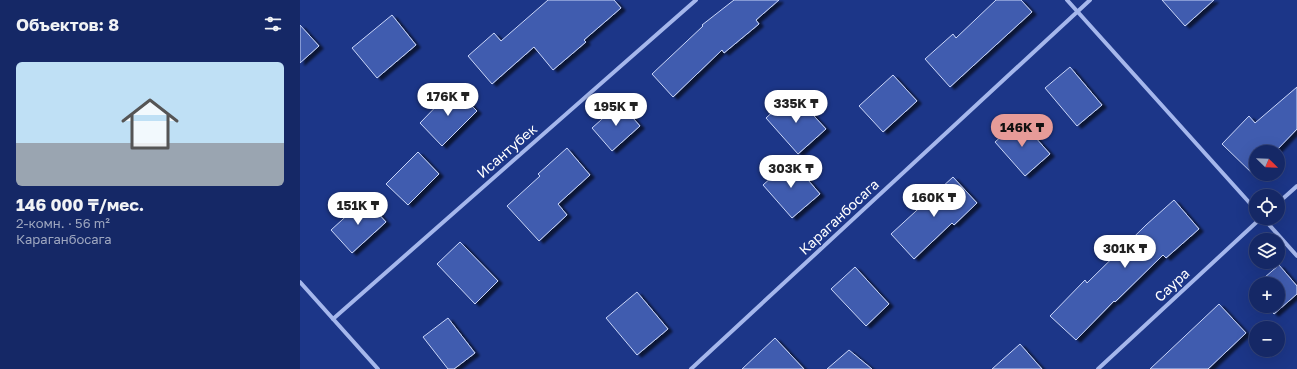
<!DOCTYPE html>
<html lang="ru">
<head>
<meta charset="utf-8">
<style>
	:root { --surface:#152866; --page:#22346f; --text:#f1f3f6; --muted:#9da6bf; --line:#34447a; --accent:#e69b98 }
	body { margin:0; font-family:"Golos Text",sans-serif; background:var(--page); color:var(--text); height:100vh; display:flex; flex-direction:column; font-size:15px; white-space:nowrap }
	* { box-sizing:border-box; margin:0 }
	p { font-size:13px; color:var(--muted) }
	.icon { flex:none; width:22px; height:22px; fill:none; stroke:currentColor; stroke-width:2; stroke-linecap:round; stroke-linejoin:round }
	.map { position:relative; flex:1; overflow:hidden }
	.sheet { display:flex; flex-direction:column; background:var(--surface); width:300px }
	.sheet>* { flex:none }
	.needle { width:26px; rotate:113deg }
	.controls { position:absolute; left:949px; top:145px; display:grid; gap:8px }
	.controls a { display:grid; place-items:center; width:36px; height:36px; border-radius:50%; background:var(--surface); box-shadow:0 4px 16px #0002,0 0 0 1px var(--line); font-size:20px }
	.price { position:absolute; translate:-50% -34px; padding:0 9px; border-radius:14px; background:#fff; color:#222; font-size:13px; line-height:26px; filter:drop-shadow(0 1px 2px #0008) }
	.price::after { content:''; position:absolute; left:50%; top:24px; width:12px; height:9px; margin-left:-6px; background:inherit; clip-path:polygon(0 0,100% 0,50% 100%) }
	.price.selected { background:var(--accent); color:#111 }
	ul { padding:0; list-style:none }
	li { display:grid; align-content:center; gap:8px; height:212px; padding:0 16px }
	li+li { border-top:1px solid var(--line) }
	li span { display:grid; place-items:center; height:124px; border-radius:6px; color:#555 }
	li>.icon { margin-inline-start:auto }
	span .icon { width:72px; height:72px; fill:#fffc; stroke-width:1 }
	li b { font-size:17px }
	h2 { display:flex; justify-content:space-between; align-items:center; height:48px; padding:0 16px; font-size:17px }
	main { display:flex; flex:1; min-height:0 }
	.map>svg:first-child { display:block }
	.building { fill:#405caf; stroke:#cad6f9; filter:url(#shadow) }
	.lines { fill:none; stroke-linecap:round; stroke-linejoin:round }
	.street { stroke:#a5b7ec; stroke-width:4 }
	.labels { text-anchor:middle; stroke-width:3; stroke-linejoin:round; paint-order:stroke }
	.street-label { font-size:14px; fill:#fff; stroke:#1c3688 }
</style>
</head>
<body>
<main>
<section class="sheet">
<h2>Объектов: 8<svg class="icon" aria-label="filters" viewBox="0 0 24 24"><path d="M4 7h16M4 17h16"/><circle cx="9" cy="7" r="2"/><circle cx="15" cy="17" r="2"/></svg></h2>
<ul>
<li><span style="background:linear-gradient(#bfe0f5 65%,#9aa5b1 0)"><svg class="icon" aria-label="home" viewBox="0 0 24 24"><path d="M3 11l9-7 9 7M6 9v11h12V9"/></svg></span><div><b>146 000 ₸/мес.</b><p>2-комн. · 56 m²</p><p>Караганбосага</p></div></li>
</ul>
</section>
<div class="map">
<svg width="997" height="369" viewBox="0 0 997 369">
	<defs>
		<filter id="shadow"><feDropShadow dx="4.5" dy="2.5" stdDeviation="1" flood-color="#0009"/></filter>
	</defs>
	<rect width="100%" height="100%" fill="#1c3688"/>
	<!-- building -->
	<g class="building">
		<path d="M248,0h66l7,8 -37,32 2,2 -33,28 -19,-23 -42,37 -24,-28 26,-23 7,8z"/>
		<path d="M434,0h45l-23,20 3,4 -35,29 -2,-3 -49,47 -21,-23 51,-48 -1,-1z"/>
		<path d="M696,0h25l11,12 -82,75 -25,-28 28,-25 3,4z"/>
		<path d="M862,0h52l-29,26z"/>
		<path d="M92,15l24,30 -39,33 -25,-30z"/>
		<path d="M0,25l19,21 -19,17z"/>
		<path d="M770,67l32,38 -25,21 -32,-38z"/>
		<path d="M593,75l24,26 -34,31 -24,-26z"/>
		<path d="M997,87v42l-22,23h-19v25l-34,-33 27,-28 6,7z"/>
		<path d="M154,88l23,23 -35,35 -22,-23z"/>
		<path d="M493,93l33,36 -28,25 -32,-36z"/>
		<path d="M320,103l20,23 -28,25 -20,-23z"/>
		<path d="M720,120l30,34 -25,22 -30,-34z"/>
		<path d="M267,148l23,27 -32,29 9,11 -28,26 -32,-35 33,-30 -2,-2z"/>
		<path d="M118,152l21,22 -31,31 -22,-21z"/>
		<path d="M491,160l29,34 -28,24 -29,-33z"/>
		<path d="M653,177l24,26 -23,22 -2,-2 -38,36 -23,-25z"/>
		<path d="M65,199l21,23 -34,31 -21,-23z"/>
		<path d="M874,200l25,29 -33,29 -3,-3 -48,47 -1,-1 -38,39 -26,-24 35,-36 2,3 59,-58z"/>
		<path d="M160,242l38,39 -23,23 -38,-40z"/>
		<path d="M979,265l18,21v8l-23,20 -7,-8h11v-22h-21z"/>
		<path d="M555,267l34,37 -23,22 -35,-37z"/>
		<path d="M337,292l31,37 -31,26 -31,-37z"/>
		<path d="M919,304l27,29 -38,36h-58z"/>
		<path d="M148,318l27,35 -21,16h-6l-25,-32z"/>
		<path d="M475,338l29,31h-62z"/>
		<path d="M720,344l22,25h-50z"/>
		<path d="M549,350l23,19h-45z"/>
	</g>
	<g class="lines">
		<!-- street -->
		<g class="street">
			<path d="M767,0l189,210"/>
			<path d="M978,203l19,-17"/>
			<path d="M963,218l34,38"/>
			<path d="M0,282l78,87"/>
			<path d="M33,319l363,-319"/>
			<path d="M391,369l399,-369"/>
			<path d="M798,369l163,-151"/>
		</g>
	</g>
	<g class="labels">
		<!-- street labels -->
		<g class="street-label">
			<text transform="translate(207 151) rotate(-41)" y="5">Исантубек</text>
			<text transform="translate(539 217) rotate(-43)" y="5">Караганбосага</text>
			<text transform="translate(872 285) rotate(-43)" y="5">Саура</text>
		</g>
	</g>
</svg>
<div class="controls">
<a><svg class="needle" viewBox="-14 -14 28 28"><path d="M0-13l5 13h-10z" fill="#e53935"/><path d="M0 13l5-13h-10z" fill="#9da6bf"/></svg></a>
<a><svg class="icon" aria-label="locate" viewBox="0 0 24 24"><circle cx="12" cy="12" r="6"/><path d="M12 2v4M12 18v4M2 12h4M18 12h4"/></svg></a>
<a><svg class="icon" aria-label="layers" viewBox="0 0 24 24"><path d="M12 4l9 5-9 5-9-5zM3 14l9 5 9-5"/></svg></a>
<a>+</a>
<a>−</a>
</div>
<b class="price" style="left:148px;top:117px">176K ₸</b>
<b class="price" style="left:496px;top:124px">335K ₸</b>
<b class="price" style="left:316px;top:127px">195K ₸</b>
<b class="price selected" style="left:722px;top:148px">146K ₸</b>
<b class="price" style="left:491px;top:189px">303K ₸</b>
<b class="price" style="left:634px;top:218px">160K ₸</b>
<b class="price" style="left:58px;top:226px">151K ₸</b>
<b class="price" style="left:825px;top:269px">301K ₸</b>
</div>
</main>
</body>
</html>
